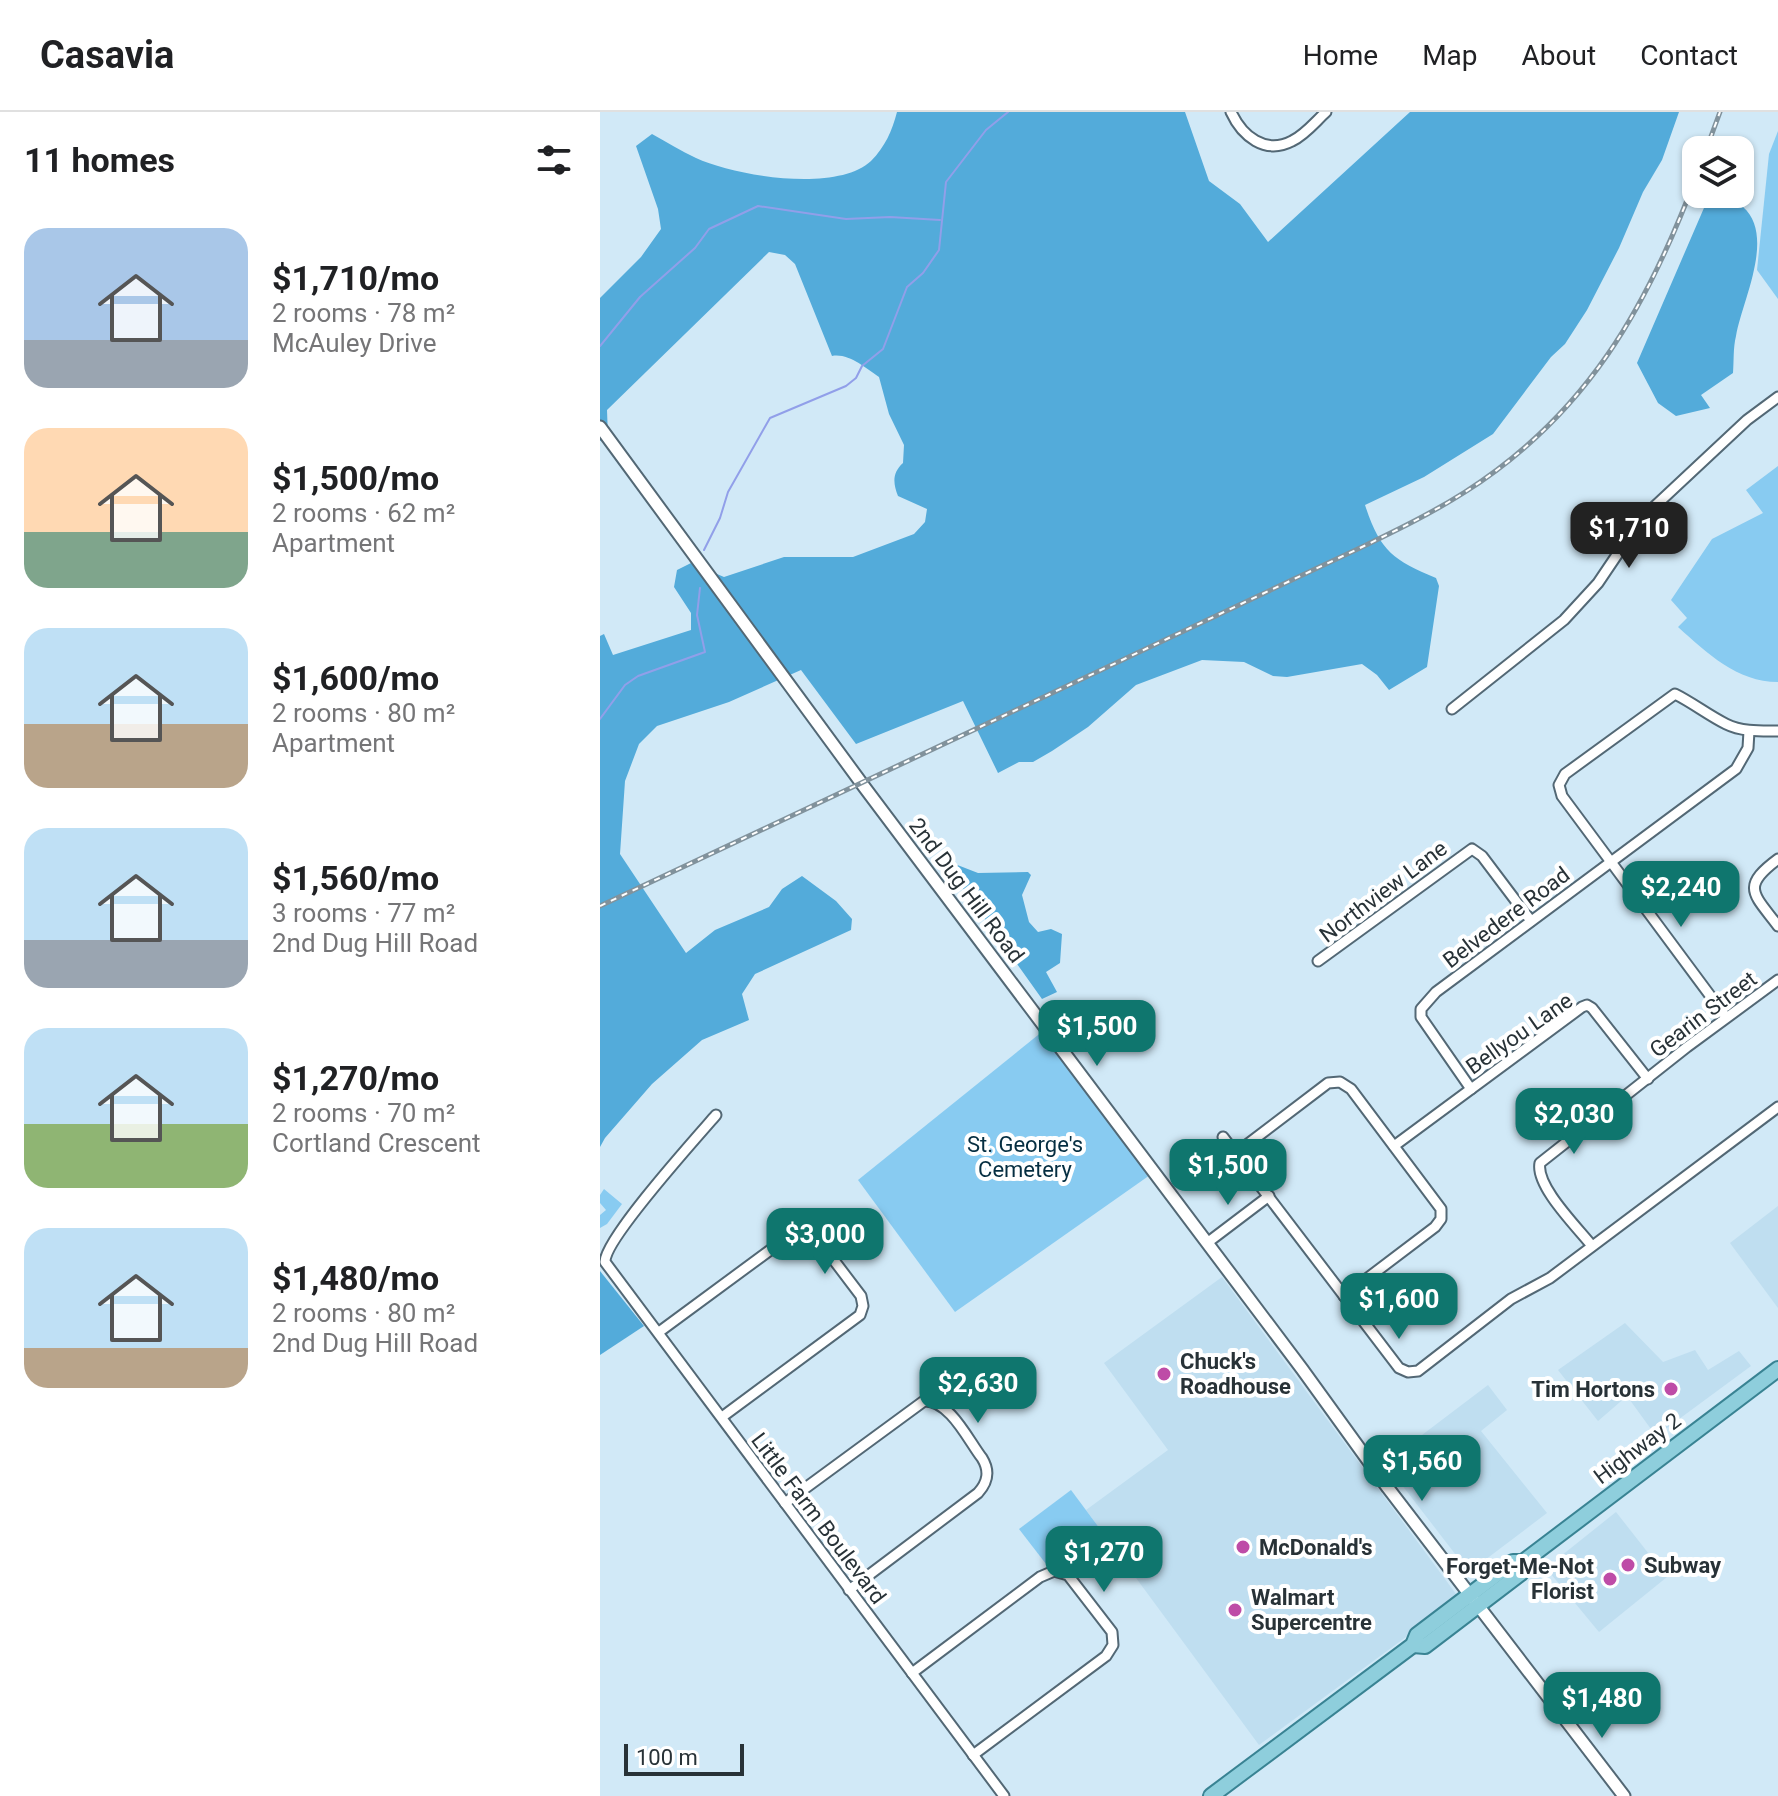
<!DOCTYPE html>
<html lang="en">
<head>
<meta charset="utf-8">
<style>
	:root { --surface:#fff; --page:#f6f6f6; --text:#202124; --muted:#757577; --line:#e0e0e0; --accent:#0f766e }
	body { margin:0; font-family:Roboto,sans-serif; background:var(--page); color:var(--text); height:100vh; display:flex; flex-direction:column; font-size:30px; white-space:nowrap }
	* { box-sizing:border-box; margin:0 }
	p { font-size:26px; color:var(--muted) }
	.icon { flex:none; width:44px; height:44px; fill:none; stroke:currentColor; stroke-width:2; stroke-linecap:round; stroke-linejoin:round }
	.map { position:relative; flex:1; overflow:hidden }
	.drawer { display:flex; flex-direction:column; background:var(--surface); width:600px }
	.drawer>* { flex:none }
	.fabs { position:absolute; left:1082px; top:24px; display:grid; gap:16px }
	.fabs a { display:grid; place-items:center; width:72px; height:72px; border-radius:16px; background:var(--surface); box-shadow:0 2px 6px #0004; font-size:40px }
	.scale { position:absolute; left:24px; bottom:20px; width:120px; box-sizing:border-box; padding-left:8px; border:4px solid #283237; border-top:0; font-size:22px; line-height:28px; white-space:nowrap; color:#283237; -webkit-text-stroke:6px #fff; paint-order:stroke }
	.price { position:absolute; translate:-50% -68px; padding:0 18px; border-radius:16px; background:var(--accent); color:#fff; font-size:26px; line-height:52px; filter:drop-shadow(0 2px 4px #0008) }
	.price::after { content:''; position:absolute; left:50%; top:48px; width:24px; height:18px; margin-left:-12px; background:inherit; clip-path:polygon(0 0,100% 0,50% 100%) }
	.price.current { background:#222; color:#fff }
	ul { padding:0; list-style:none }
	li { display:flex; align-items:center; gap:24px; height:200px; padding:0 24px }
	li span { display:grid; place-items:center; flex:none; width:224px; height:160px; border-radius:24px; color:#555 }
	li>.icon { margin-inline-start:auto }
	span .icon { width:96px; height:96px; fill:#fffc; stroke-width:1 }
	li b { font-size:34px }
	h2 { display:flex; justify-content:space-between; align-items:center; height:96px; padding:0 24px; font-size:34px }
	header { display:flex; align-items:center; gap:48px; box-sizing:border-box; height:112px; padding:0 40px; background:var(--surface); border-bottom:2px solid var(--line) }
	header strong { font-size:38px }
	nav { display:flex; gap:44px; margin-inline-start:auto; font-size:28px }
	main { display:flex; flex:1; min-height:0 }
	.map>svg:first-child { display:block }
	.built { fill:#bfdef0 }
	.green { fill:#88cbf1 }
	.forest { fill:#53abda }
	.lines { fill:none; stroke-linecap:round; stroke-linejoin:round }
	.stream { stroke:#919fe9; stroke-width:2 }
	.minor-casing { stroke:#536875; stroke-width:13 }
	.tertiary-casing { stroke:#536875; stroke-width:15 }
	.primary-casing { stroke:#398393; stroke-width:18 }
	.minor { stroke:#fff; stroke-width:9 }
	.tertiary { stroke:#fff; stroke-width:11 }
	.primary { stroke:#8ecedc; stroke-width:14 }
	.rail-casing { stroke:#81929c; stroke-width:5 }
	.rail { stroke:#fff; stroke-width:2; stroke-dasharray:6; stroke-linecap:butt }
	.poi-dot { fill:#be4ca7; stroke:#fff; stroke-width:3 }
	.labels { text-anchor:middle; stroke-width:8; stroke-linejoin:round; paint-order:stroke }
	.street-label { font-size:22px; fill:#283237; stroke:#fff }
	.park-label { font-size:22px; fill:#052e41; stroke:#fff }
	.poi-label { font-size:22px; font-weight:bold; fill:#283237; stroke:#fff; text-anchor:start }
</style>
</head>
<body>
<header>
<strong>Casavia</strong>
<nav><a>Home</a><a>Map</a><a>About</a><a>Contact</a></nav>
</header>
<main>
<section class="drawer">
<h2>11 homes<svg class="icon" aria-label="filters" viewBox="0 0 24 24"><path d="M4 7h16M4 17h16"/><circle cx="9" cy="7" r="2"/><circle cx="15" cy="17" r="2"/></svg></h2>
<ul>
<li><span style="background:linear-gradient(#a9c7e8 70%,#9aa5b1 0)"><svg class="icon" aria-label="home" viewBox="0 0 24 24"><path d="M3 11l9-7 9 7M6 9v11h12V9"/></svg></span><div><b>$1,710/mo</b><p>2 rooms · 78 m²</p><p>McAuley Drive</p></div></li>
<li><span style="background:linear-gradient(#ffd9b3 65%,#7fa58c 0)"><svg class="icon" aria-label="home" viewBox="0 0 24 24"><path d="M3 11l9-7 9 7M6 9v11h12V9"/></svg></span><div><b>$1,500/mo</b><p>2 rooms · 62 m²</p><p>Apartment</p></div></li>
<li><span style="background:linear-gradient(#bfe0f5 60%,#b9a48a 0)"><svg class="icon" aria-label="home" viewBox="0 0 24 24"><path d="M3 11l9-7 9 7M6 9v11h12V9"/></svg></span><div><b>$1,600/mo</b><p>2 rooms · 80 m²</p><p>Apartment</p></div></li>
<li><span style="background:linear-gradient(#bfe0f5 70%,#9aa5b1 0)"><svg class="icon" aria-label="home" viewBox="0 0 24 24"><path d="M3 11l9-7 9 7M6 9v11h12V9"/></svg></span><div><b>$1,560/mo</b><p>3 rooms · 77 m²</p><p>2nd Dug Hill Road</p></div></li>
<li><span style="background:linear-gradient(#bfe0f5 60%,#8fb573 0)"><svg class="icon" aria-label="home" viewBox="0 0 24 24"><path d="M3 11l9-7 9 7M6 9v11h12V9"/></svg></span><div><b>$1,270/mo</b><p>2 rooms · 70 m²</p><p>Cortland Crescent</p></div></li>
<li><span style="background:linear-gradient(#bfe0f5 75%,#b9a48a 0)"><svg class="icon" aria-label="home" viewBox="0 0 24 24"><path d="M3 11l9-7 9 7M6 9v11h12V9"/></svg></span><div><b>$1,480/mo</b><p>2 rooms · 80 m²</p><p>2nd Dug Hill Road</p></div></li>
</ul>
</section>
<div class="map">
<svg width="1178" height="1684" viewBox="0 0 1178 1684">
	<rect width="100%" height="100%" fill="#d1e9f7"/>
	<!-- built -->
	<g class="built">
		<path d="M1178,1094v102l-48,-65z"/>
		<path d="M622,1165l237,321 -200,147 -173,-235 82,-60 -64,-87z"/>
		<path d="M1025,1211l38,39 32,-12 13,20 31,-19 12,15 -95,70 -29,-40 -29,25 -40,-51z"/>
		<path d="M888,1273l19,25 -26,21 66,82 -78,59 -84,-109z"/>
		<path d="M1016,1400l51,65 -68,55 -53,-64z"/>
	</g>
	<!-- green -->
	<g class="green">
		<path d="M1178,19v168l-21,-29 12,-116z"/>
		<path d="M1178,354v216c-41,0 -71,-29 -100,-55l9,-9 -16,-18 41,-61 51,-26 -17,-23z"/>
		<path d="M443,919l107,144 -195,137 -97,-132z"/>
		<path d="M4,1077l18,15 -15,20 -7,4v-13l6,-5 -6,-7v-8z"/>
		<path d="M471,1378l32,43 -37,31h-20l-27,-35z"/>
	</g>
	<!-- forest -->
	<g class="forest">
		<path d="M297,0h288l24,69 31,23 28,38 142,-130h269l-17,48 -19,32 -24,56 -32,62 -22,34 -14,13 -58,77 -69,43 -59,28c15,46 28,55 71,73l3,8 -12,81 -38,23 -12,-15 -15,-11 -75,13 -14,-1 -29,-14 -42,-2 -66,25 -48,42 -36,24 -19,11h-14l-21,11 -35,-72 -107,43 -55,-74 -72,32 -72,24 -18,18 -14,37 -5,73 66,99 29,-23 54,-23 13,-18 20,-13 34,25 16,18 -1,11 -96,44 -13,20 7,26 -47,20 -50,44 -47,54 -5,9v-511l4,-2 9,21 78,-25v-17l-17,-26 3,-17 14,-7 33,14 60,-20h69l61,-23 11,-12 2,-13 -29,-13c-5,-13 -6,-23 5,-33l1,-18 -15,-31 -10,-37c-14,-9 -30,-24 -47,-21l-37,-92 -10,-9 -16,-3 -162,158 1,27 -8,4v-143l41,-41 20,-28 -3,-20 -22,-63 16,-12c15,8 29,17 44,24 39,18 141,35 175,3 14,-14 21,-30 26,-49z"/>
		<path d="M1110,82c14,0 22,3 33,13 33,29 -1,94 -7,129 -3,12 -2,25 -3,37l-32,22 9,13 -34,8 -18,-13 -21,-40z"/>
		<path d="M342,747l36,14 50,-1 3,3 -9,20 7,27 9,10 13,-3 11,5 -2,29 -14,9 11,20 -15,7z"/>
		<path d="M0,1159l44,55 -44,29z"/>
	</g>
	<g class="lines">
		<!-- stream -->
		<g class="stream">
			<path d="M0,234l40,-49 55,-49 14,-19 49,-23 88,13 44,-2 50,3"/>
			<path d="M104,438l16,-32 8,-26 42,-74 76,-32 10,-8 6,-12 21,-17 24,-62 16,-14 16,-23 7,-68 40,-52 22,-18"/>
			<path d="M0,607l25,-34 13,-9 67,-24 -8,-37 3,-27"/>
		</g>
		<defs>
			<g id="minor">
				<path d="M631,0c11,24 34,43 61,29 13,-6 24,-20 34,-29"/>
				<path d="M852,597l112,-89 34,-37 31,-46 26,-31 92,-86 31,-23"/>
				<path d="M1178,747c-38,28 -24,35 0,67"/>
				<path d="M718,849l154,-112 10,7 49,65"/>
				<path d="M1126,905l-164,-221 -3,-11 6,-11 110,-80c18,9 33,21 51,30 16,8 35,7 52,7"/>
				<path d="M871,977l-50,-72v-8l15,-17 300,-223 12,-21 1,-17"/>
				<path d="M116,1003c-20,23 -112,125 -111,147l399,534"/>
				<path d="M623,1025l176,231 9,4 10,-1 93,-72 39,-21 228,-171"/>
				<path d="M794,1034l188,-139 5,-2 5,3 56,71"/>
				<path d="M636,1041l92,-70 12,-1 11,7 90,120v10l-6,8 -91,69"/>
				<path d="M607,1131l62,-47"/>
				<path d="M992,1134c-14,-18 -57,-60 -52,-83l147,-116 91,-67"/>
				<path d="M59,1220l137,-101 9,-1 9,4 47,62 2,10 -3,9 -138,102"/>
				<path d="M185,1391l139,-102c26,-1 44,39 58,57 8,13 6,24 -4,35l-129,97"/>
				<path d="M312,1561l128,-96 14,-6 14,4 44,57 1,13 -7,11 -133,99"/>
			</g>
			<path id="tertiary" d="M0,315l265,361 437,581 86,119 236,308"/>
			<g id="primary">
				<path d="M813,1533l12,1 96,-73 2,-11"/>
				<path d="M611,1684l202,-151 4,-10 96,-73h10l255,-193"/>
			</g>
		</defs>
		<!-- minor casing -->
		<use href="#minor" class="minor-casing"/>
		<!-- tertiary casing -->
		<use href="#tertiary" class="tertiary-casing"/>
		<!-- primary casing -->
		<use href="#primary" class="primary-casing"/>
		<!-- minor -->
		<use href="#minor" class="minor"/>
		<!-- tertiary -->
		<use href="#tertiary" class="tertiary"/>
		<!-- primary -->
		<use href="#primary" class="primary"/>
		<defs>
			<g id="rail">
				<path d="M1106,38l14,-38"/>
				<path d="M0,794l762,-359c35,-17 70,-34 103,-55 121,-77 182,-184 231,-315"/>
			</g>
		</defs>
		<!-- rail casing -->
		<use href="#rail" class="rail-casing"/>
		<!-- rail -->
		<use href="#rail" class="rail"/>
	</g>
	<!-- markers -->
	<g class="poi-dot">
		<circle cx="564" cy="1262" r="8"/>
		<circle cx="1071" cy="1277" r="8"/>
		<circle cx="643" cy="1435" r="8"/>
		<circle cx="1028" cy="1453" r="8"/>
		<circle cx="1010" cy="1467" r="8"/>
		<circle cx="635" cy="1498" r="8"/>
	</g>
	<g class="labels">
		<!-- street labels -->
		<g class="street-label">
			<text transform="translate(367 778) rotate(53)" y="8">2nd Dug Hill Road</text>
			<text transform="translate(783 779) rotate(-37)" y="8">Northview Lane</text>
			<text transform="translate(906 805) rotate(-37)" y="8">Belvedere Road</text>
			<text transform="translate(1103 902) rotate(-37)" y="8">Gearin Street</text>
			<text transform="translate(919 921) rotate(-35)" y="8">Bellyou Lane</text>
			<text transform="translate(1037 1336) rotate(-37)" y="8">Highway 2</text>
			<text transform="translate(219 1406) rotate(53)" y="8">Little Farm Boulevard</text>
		</g>
		<!-- park labels -->
		<g class="park-label">
			<text x="425" y="1040">St. George's<tspan x="425" dy="25">Cemetery</tspan></text>
		</g>
		<!-- poi labels -->
		<g class="poi-label">
			<text x="580" y="1257">Chuck's<tspan x="580" dy="25">Roadhouse</tspan></text>
			<text x="1055" y="1285" text-anchor="end">Tim Hortons</text>
			<text x="659" y="1443">McDonald's</text>
			<text x="1044" y="1461">Subway</text>
			<text x="994" y="1462" text-anchor="end">Forget-Me-Not<tspan x="994" dy="25">Florist</tspan></text>
			<text x="651" y="1493">Walmart<tspan x="651" dy="25">Supercentre</tspan></text>
		</g>
	</g>
</svg>
<div class="fabs">
<a><svg class="icon" aria-label="layers" viewBox="0 0 24 24"><path d="M12 4l9 5-9 5-9-5zM3 14l9 5 9-5"/></svg></a>
</div>
<div class="scale">100 m</div>
<b class="price current" style="left:1029px;top:458px">$1,710</b>
<b class="price" style="left:1081px;top:817px">$2,240</b>
<b class="price" style="left:497px;top:956px">$1,500</b>
<b class="price" style="left:974px;top:1044px">$2,030</b>
<b class="price" style="left:628px;top:1095px">$1,500</b>
<b class="price" style="left:225px;top:1164px">$3,000</b>
<b class="price" style="left:799px;top:1229px">$1,600</b>
<b class="price" style="left:378px;top:1313px">$2,630</b>
<b class="price" style="left:822px;top:1391px">$1,560</b>
<b class="price" style="left:504px;top:1482px">$1,270</b>
<b class="price" style="left:1002px;top:1628px">$1,480</b>
</div>
</main>
</body>
</html>
